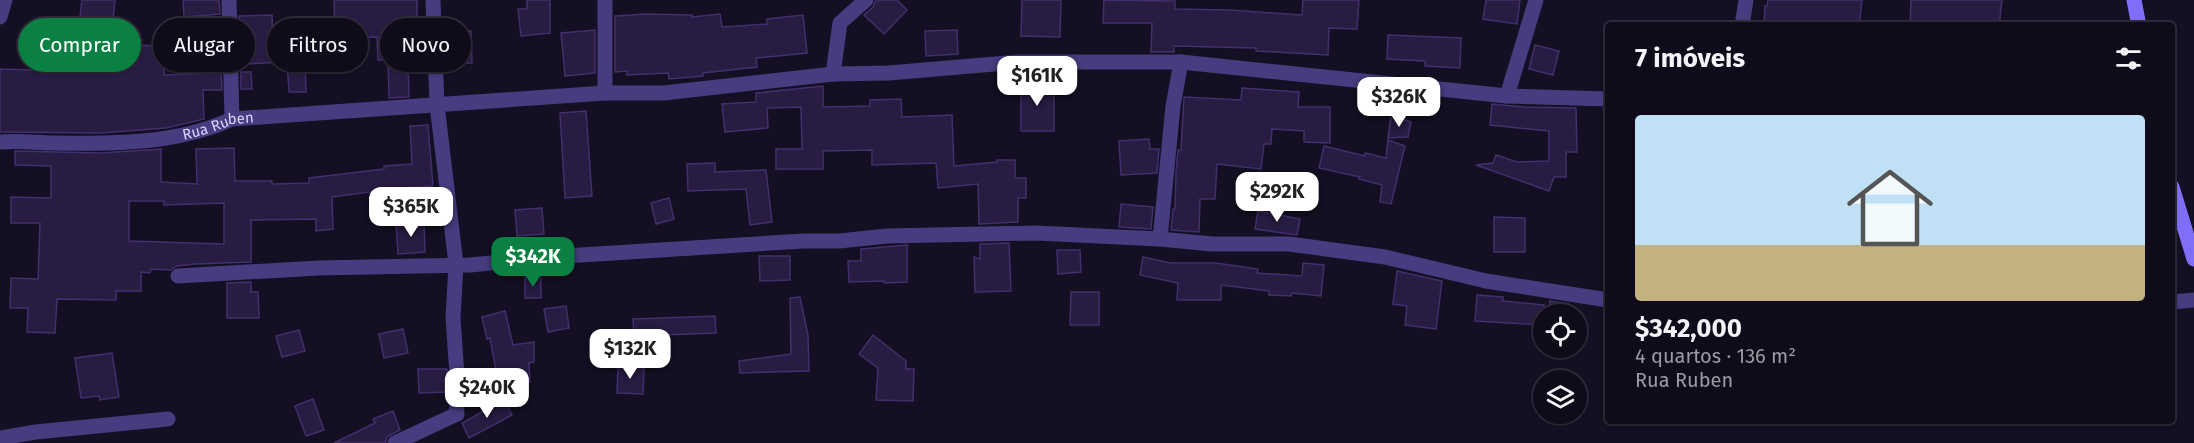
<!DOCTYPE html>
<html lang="pt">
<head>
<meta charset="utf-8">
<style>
	:root { --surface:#0f0b1a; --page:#181423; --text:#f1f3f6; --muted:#9b9ba2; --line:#2f2b39; --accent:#0b8043 }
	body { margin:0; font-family:"Fira Sans",sans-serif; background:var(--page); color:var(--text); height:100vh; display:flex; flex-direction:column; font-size:22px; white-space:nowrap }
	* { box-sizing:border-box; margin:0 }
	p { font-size:20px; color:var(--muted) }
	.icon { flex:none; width:33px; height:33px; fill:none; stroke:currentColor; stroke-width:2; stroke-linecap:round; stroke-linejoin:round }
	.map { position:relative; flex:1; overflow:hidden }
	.drawer { position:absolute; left:1605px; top:22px; width:570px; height:402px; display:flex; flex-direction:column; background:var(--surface); border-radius:6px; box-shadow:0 2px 4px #0004,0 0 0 2px var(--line) }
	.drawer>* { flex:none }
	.banner { position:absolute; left:18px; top:18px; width:570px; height:54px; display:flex; gap:12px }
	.buttons { position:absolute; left:1533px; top:304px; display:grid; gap:12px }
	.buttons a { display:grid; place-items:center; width:54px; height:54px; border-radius:50%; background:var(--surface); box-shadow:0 2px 4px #0004,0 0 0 2px var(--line); font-size:30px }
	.price { position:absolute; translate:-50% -51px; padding:0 14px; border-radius:12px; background:#fff; color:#222; font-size:20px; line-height:39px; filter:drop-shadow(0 2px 3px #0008) }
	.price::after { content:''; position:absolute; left:50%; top:36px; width:18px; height:14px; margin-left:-9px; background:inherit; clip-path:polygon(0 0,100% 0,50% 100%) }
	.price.active { background:var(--accent); color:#fff }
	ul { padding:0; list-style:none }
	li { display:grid; align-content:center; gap:12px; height:318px; padding:0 30px }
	li span { display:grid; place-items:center; height:186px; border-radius:6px; color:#555 }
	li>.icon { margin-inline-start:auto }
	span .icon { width:108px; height:108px; fill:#fffc; stroke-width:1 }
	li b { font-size:26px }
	h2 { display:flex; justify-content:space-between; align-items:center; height:72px; padding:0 30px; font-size:26px }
	.tag { padding:0 21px; border-radius:27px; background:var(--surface); box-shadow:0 2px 4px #0004,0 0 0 2px var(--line); font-size:21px; line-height:54px }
	.tag.active { background:var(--accent); color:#fff }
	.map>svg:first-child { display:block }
	.building { fill:#281c43; stroke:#422f6d; stroke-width:1.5; fill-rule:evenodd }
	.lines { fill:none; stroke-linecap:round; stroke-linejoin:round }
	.minor { stroke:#463c7f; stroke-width:15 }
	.secondary { stroke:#806ef8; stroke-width:15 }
	.labels { text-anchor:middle; stroke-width:6; stroke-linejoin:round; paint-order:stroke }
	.street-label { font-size:15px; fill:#dcd3fd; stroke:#140f22 }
</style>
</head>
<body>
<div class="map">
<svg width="2194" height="443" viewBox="0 0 2194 443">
	<rect width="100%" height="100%" fill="#140f22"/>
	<!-- building -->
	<g class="building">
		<path d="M82,0h33l-2,20 -33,-3z"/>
		<path d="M183,0h36l1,14 -36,3z"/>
		<path d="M334,0h83v37h-6v22h-3l1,38 -20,1 -1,-38h-10l-1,-23 -42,1z"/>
		<path d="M527,0h23v33l-29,3 -3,-27h9z"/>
		<path d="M876,0h21l10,10 -23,24 -20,-19 9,-8z"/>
		<path d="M1022,0h39l-1,37 -39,-1z"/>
		<path d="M1104,0l71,1v8l55,1 72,5 1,-15h56l-2,29 -28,-1 -1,27 -72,-4v-3l-82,-2v6h-23l1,-29h-49z"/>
		<path d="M1486,0h34l-3,24 -34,-5z"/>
		<path d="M1768,0h94l-3,26h-95l1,-20h2z"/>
		<path d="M1911,0h91l-3,26h-89z"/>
		<path d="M645,14l47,1v2l28,-3 2,13 45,-3v-5l36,-4 4,38 -51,5 1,9 -54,6v3l-34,3 -1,-6 -41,2v-4l-12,1v-56z"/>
		<path d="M272,15l1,26h58v22h-26l1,29h-17l-2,-30 -41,2 -1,-27h-5l-1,-21z"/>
		<path d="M595,30v43l-30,3 -4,-43z"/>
		<path d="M957,30l1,24 -32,2 -1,-25z"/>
		<path d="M471,31l1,32 -20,1 -2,-32z"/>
		<path d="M1388,35l73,3 -1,30 -35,-2v-5l-38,-2z"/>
		<path d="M99,40h17v5l48,1v29l57,-2 1,17h-19l1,29 -38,9 -66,5 -100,-1v-63l98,3z"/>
		<path d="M1535,45l24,6 -6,24 -24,-6z"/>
		<path d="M241,72h10l1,17h-11z"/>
		<path d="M1021,83l33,1v47h-33z"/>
		<path d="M823,86v21l47,-1v-6l31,-1 1,18 50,-2 2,51 43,-4v-2h18v18h11v20h-8v24l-39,2 -1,-40 -40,4 -2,-25 -64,2v-15l-49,1v18h-47v-20h26l-1,-42 -34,1 1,20 -43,4 -3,-28 34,-2v-9z"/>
		<path d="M1242,88l57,4 -1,15h32v36l-26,-1v-11l-32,-2 -1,15h-7l-3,25 -44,-5 -2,35h-15l-1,33 -28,-2 2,-21h2l1,-37 2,-22h3l3,-53 57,3z"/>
		<path d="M1492,104l32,3 52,1 1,44h-11v25h-12l-5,14 -73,-26 17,-2 3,-8 21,7 32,-1v-30l-59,-6z"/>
		<path d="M586,111l6,85 -27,2 -5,-85z"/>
		<path d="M1391,115l20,7 -3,15 -20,1z"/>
		<path d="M428,125l5,61 -29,2 1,16 -20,1 -1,-15 -52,7 1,32 -17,2v-12l-65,1v42l-56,2 -18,2 -6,4 -20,-1 -1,4 -9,-1v19h-25v9l-59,-1 -2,34 -28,-1 1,-24h-18l1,-30 27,1 2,-56h-29v-26l40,1v-32l-36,-1v-14l86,2 60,-4v33l36,2 -1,-35 38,-1 1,33h37v3l37,-1v-5l75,-9v-3l28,-2 -2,-38zM129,201h35v4l60,-2v41l-95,-3z"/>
		<path d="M1149,139l1,10h9l-2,24 -36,2 -2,-34z"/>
		<path d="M1388,140l17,6 -14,58 -11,-2 2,-17 -23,-6 1,-2 -41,-9 5,-22 41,10v-3l21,5z"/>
		<path d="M715,163v9l51,-2 6,52 -22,3 -4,-36 -58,2 -1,-27z"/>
		<path d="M1258,174l16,3 -3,21 -17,-3z"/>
		<path d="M669,198l5,21 -18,5 -5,-21z"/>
		<path d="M1121,204l32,3 -2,22 -32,-2z"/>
		<path d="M542,208l2,26 -27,2 -2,-26z"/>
		<path d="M1258,211l42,8 -3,16 -42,-6z"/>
		<path d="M1494,217l31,1v34h-31z"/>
		<path d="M424,222l1,30 -27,2 -2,-31z"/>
		<path d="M1009,243l2,48 -36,1 -1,-35 6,2v-15z"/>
		<path d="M907,245v37l-23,1v-2l-35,1 -1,-21h13v-12z"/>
		<path d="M1057,250h23l1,22 -23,2z"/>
		<path d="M759,256h31v24l-30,1z"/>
		<path d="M1143,257l28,6h45l42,6 -1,4 45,3 1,-13 21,2 -3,31 -29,-3 -1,3 -22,-1v-4l-48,-6v15h-44l1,-17 -38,-8z"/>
		<path d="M1397,271l45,10 -6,48 -31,-4 2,-19 -14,-2z"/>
		<rect x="525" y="277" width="16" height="21"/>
		<path d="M251,282v10h7l1,26h-32v-35z"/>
		<path d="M1071,292h28v33h-29z"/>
		<path d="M1477,295l26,2v4l41,4v20l-69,-4z"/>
		<path d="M800,297l8,38 1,36 -69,2 -1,-12 52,-7 -1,-56z"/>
		<path d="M1550,301l19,3v10l-20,-1z"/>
		<path d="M566,306l3,22 -21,4 -4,-23z"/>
		<path d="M505,311l8,34 21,-3v20l-5,1 1,19 -31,5 -9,-49 -3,1 -5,-22z"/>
		<path d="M715,316l1,17 -82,3 -1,-17z"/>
		<path d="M403,329l5,24 -24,5 -5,-24z"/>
		<path d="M299,330l6,21 -23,6 -6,-21z"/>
		<path d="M873,335l33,26v8h8l-1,32 -37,-1 2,-32 -19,-14z"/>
		<path d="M112,353l7,44 -19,3 -1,-4 -18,2 -6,-40z"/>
		<path d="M618,367l26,1 -1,26 -26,-1z"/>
		<path d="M418,369h29v23l-28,1z"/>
		<path d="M313,399l11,31 -18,6 -11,-30z"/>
		<path d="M504,400l8,15 -43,23 -7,-15z"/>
		<path d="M393,411l7,19 -13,7 -2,6h-51l41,-20 -2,-4z"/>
	</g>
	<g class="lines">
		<!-- minor -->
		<g class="minor">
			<path d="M229,0l3,119"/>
			<path d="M605,0v93"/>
			<path d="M0,17l5,-17"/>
			<path d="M1742,26l4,-26"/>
			<path d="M833,74l7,-51 26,-23"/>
			<path d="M1507,96l29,-96"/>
			<path id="s1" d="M0,142c18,-2 37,1 55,1 60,1 122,1 177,-24l373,-26h59l169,-19 56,-1 130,-11h162l326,34 101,3"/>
			<path d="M1160,239l13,-133 8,-44"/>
			<path d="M178,276l140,-8 152,-3 95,-9 238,-15h36l48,-5 149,-3 124,6 52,5h77l96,13 101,24 122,19"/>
			<path d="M2172,302l22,-2"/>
			<path d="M0,438l36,-6 132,-13"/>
			<path d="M395,443l62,-29 -1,-17 2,-7 -5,-72 3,-54 -19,-159 -4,-105"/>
		</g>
		<!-- secondary -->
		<g class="secondary">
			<path d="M2134,0l5,26"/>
			<path d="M2172,187l22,72"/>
		</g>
	</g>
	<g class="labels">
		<!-- street labels -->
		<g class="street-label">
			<text dy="5" stroke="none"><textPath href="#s1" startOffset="220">Rua Ruben</textPath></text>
		</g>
	</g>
</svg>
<div class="buttons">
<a><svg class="icon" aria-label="locate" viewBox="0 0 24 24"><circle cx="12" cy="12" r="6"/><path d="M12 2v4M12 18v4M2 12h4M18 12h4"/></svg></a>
<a><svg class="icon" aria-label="layers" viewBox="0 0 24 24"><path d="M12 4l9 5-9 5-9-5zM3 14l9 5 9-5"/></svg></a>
</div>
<b class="price" style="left:1037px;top:107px">$161K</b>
<b class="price" style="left:1399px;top:128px">$326K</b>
<b class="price" style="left:1277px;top:223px">$292K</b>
<b class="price" style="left:411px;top:238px">$365K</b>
<b class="price active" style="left:533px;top:288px">$342K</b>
<b class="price" style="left:630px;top:380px">$132K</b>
<b class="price" style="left:487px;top:419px">$240K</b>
<div class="banner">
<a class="tag active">Comprar</a>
<a class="tag">Alugar</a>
<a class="tag">Filtros</a>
<a class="tag">Novo</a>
</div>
<section class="drawer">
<h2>7 imóveis<svg class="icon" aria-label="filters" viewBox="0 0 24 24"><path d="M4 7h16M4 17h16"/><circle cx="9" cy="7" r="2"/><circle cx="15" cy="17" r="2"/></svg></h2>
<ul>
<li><span style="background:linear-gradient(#bfe0f5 70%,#c2b280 0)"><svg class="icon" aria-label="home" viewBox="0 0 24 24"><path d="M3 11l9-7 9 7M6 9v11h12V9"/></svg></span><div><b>$342,000</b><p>4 quartos · 136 m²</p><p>Rua Ruben</p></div></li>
</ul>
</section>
</div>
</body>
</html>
